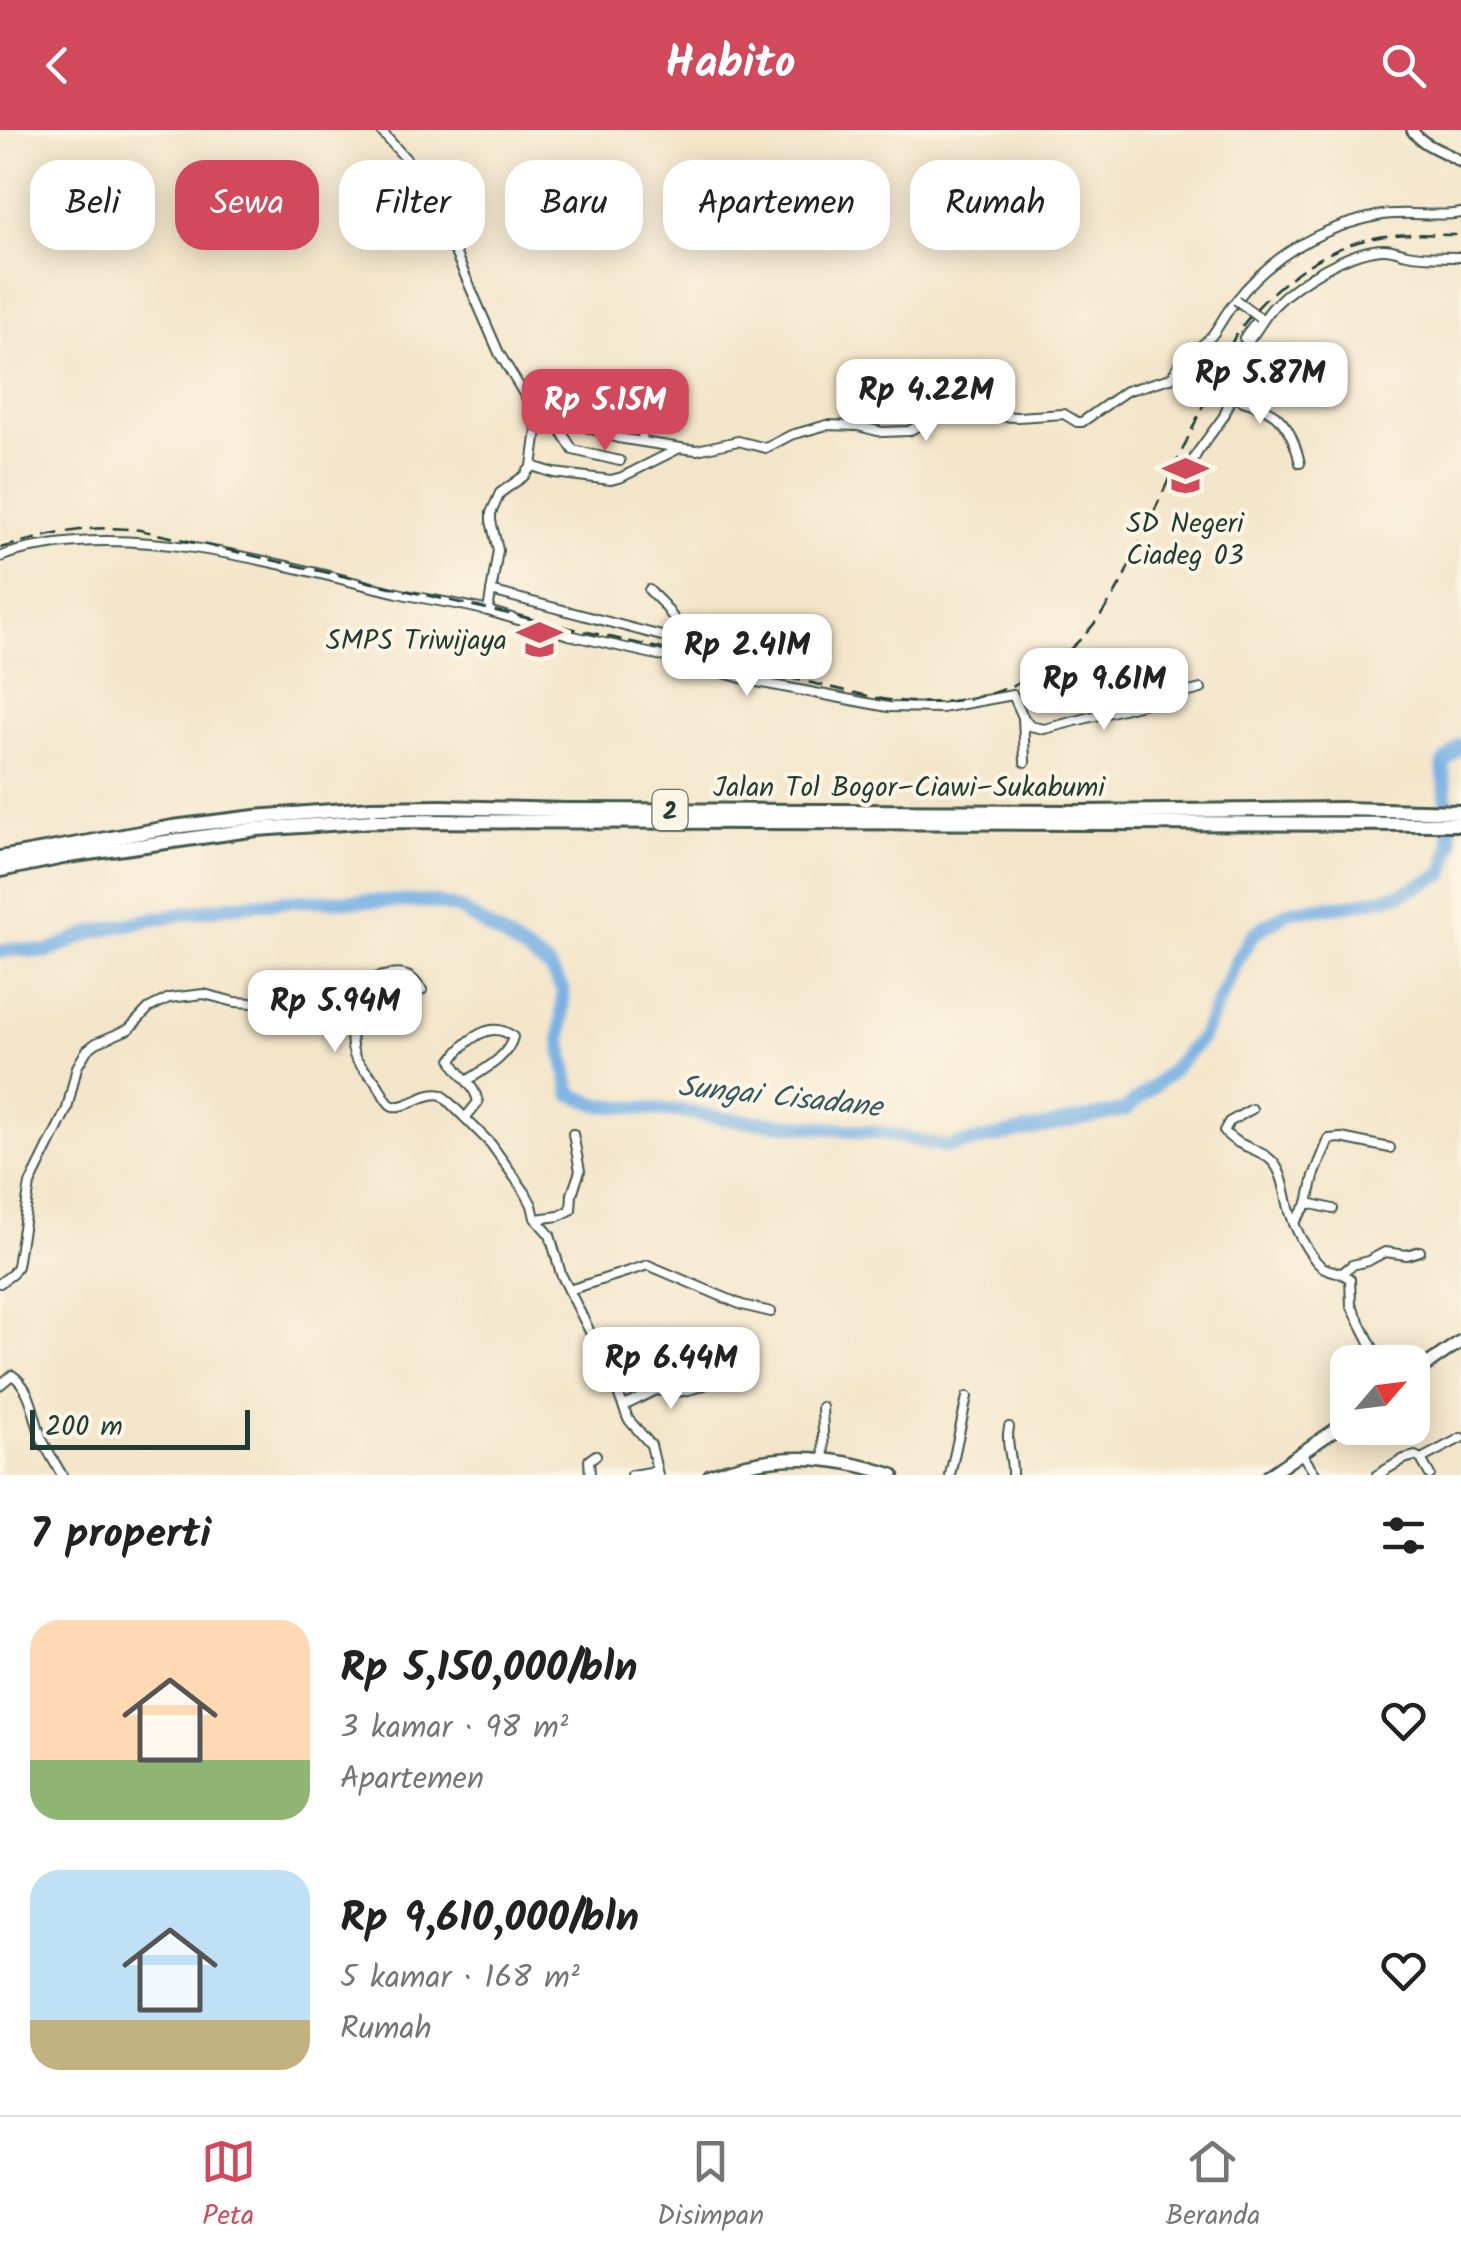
<!DOCTYPE html>
<html lang="id">
<head>
<meta charset="utf-8">
<style>
	:root { --surface:#fff; --page:#f2f2f2; --text:#222; --muted:#767676; --line:#e0e0e0; --accent:#d1495b }
	body { margin:0; font-family:Kalam,sans-serif; background:var(--page); color:var(--text); height:100vh; display:flex; flex-direction:column; font-size:38px; white-space:nowrap }
	* { box-sizing:border-box; margin:0 }
	p { font-size:32px; color:var(--muted) }
	.icon { flex:none; width:55px; height:55px; fill:none; stroke:currentColor; stroke-width:2; stroke-linecap:round; stroke-linejoin:round }
	.map { position:relative; height:1345px; overflow:hidden }
	.sheet { display:flex; flex-direction:column; background:var(--surface); flex:1 }
	.sheet>* { flex:none }
	.hud { position:absolute; left:30px; top:30px; width:1402px; height:90px; display:flex; gap:20px }
	.needle { width:65px; rotate:62deg }
	.fabs { position:absolute; left:1330px; top:1215px; display:grid; gap:20px }
	.fabs a { display:grid; place-items:center; width:100px; height:100px; border-radius:20px; background:var(--surface); box-shadow:0 5px 25px #0003; font-size:50px }
	.scale { position:absolute; left:30px; bottom:25px; width:220px; box-sizing:border-box; padding-left:10px; border:5px solid #1f3d34; border-top:0; font-size:28px; line-height:35px; white-space:nowrap; color:#1f3d34; -webkit-text-stroke:8px #fcf5e5; paint-order:stroke }
	.price { position:absolute; translate:-50% -85px; padding:0 22px; border-radius:20px; background:#fff; color:#222; font-size:32px; line-height:65px; filter:drop-shadow(0 2px 5px #0008) }
	.price::after { content:''; position:absolute; left:50%; top:60px; width:30px; height:22px; margin-left:-15px; background:inherit; clip-path:polygon(0 0,100% 0,50% 100%) }
	.price.selected { background:var(--accent); color:#fff }
	ul { padding:0; list-style:none }
	li { display:flex; align-items:center; gap:30px; height:250px; padding:0 30px }
	li span { display:grid; place-items:center; flex:none; width:280px; height:200px; border-radius:30px; color:#555 }
	li>.icon { margin-inline-start:auto }
	span .icon { width:120px; height:120px; fill:#fffc; stroke-width:1 }
	li b { font-size:42px }
	h2 { display:flex; justify-content:space-between; align-items:center; height:120px; padding:0 30px; font-size:42px }
	.tag { padding:0 35px; border-radius:30px; background:var(--surface); box-shadow:0 5px 25px #0003; font-size:35px; line-height:90px }
	.tag.selected { background:var(--accent); color:#fff }
	header { display:flex; justify-content:space-between; align-items:center; height:130px; padding:0 30px; background:var(--accent); color:#fff; font-size:45px; font-weight:700 }
	.tabs { display:flex; justify-content:space-around; align-items:center; height:140px; border-top:2px solid var(--line); background:var(--surface); font-size:28px; color:var(--muted) }
	.tabs a { display:grid; justify-items:center; gap:5px }
	.tabs .selected { color:var(--accent) }
	.map>svg:first-child { display:block }
	.lines { fill:none; stroke-linecap:round; stroke-linejoin:round }
	.river { stroke:#72aee4; stroke-width:14 }
	.minor-casing { stroke:#3f564a; stroke-width:12 }
	.tertiary-casing { stroke:#3f564a; stroke-width:14 }
	.trunk-casing { stroke:#3f564a; stroke-width:16 }
	.motorway-casing { stroke:#3f564a; stroke-width:18 }
	.minor { stroke:#fff; stroke-width:8 }
	.tertiary { stroke:#fff; stroke-width:9 }
	.trunk { stroke:#fff; stroke-width:11 }
	.motorway { stroke:#fff; stroke-width:12 }
	.rail { stroke:#1f3d34; stroke-width:2.5; stroke-dasharray:15 8; stroke-linecap:butt }
	.minor-bridge-casing { stroke:#3f564a; stroke-width:12; stroke-linecap:butt }
	.minor-bridge { stroke:#fff; stroke-width:8 }
	.labels { text-anchor:middle; stroke-width:8; stroke-linejoin:round; paint-order:stroke }
	.shield { fill:#fcf5e5; stroke:#617469; stroke-width:2.5 }
	.shield-label { font-size:25px; font-weight:bold; fill:#1f3d34 }
	.poi-label { font-size:28px; fill:#1f3d34; stroke:#fcf5e5 }
	.street-label { font-size:28px; fill:#1f3d34; stroke:#fcf5e5 }
	.water-label { font-size:30px; font-style:italic; fill:#345960; stroke:#fcf5e5 }
</style>
</head>
<body>
<header><svg class="icon" aria-label="back" viewBox="0 0 24 24"><path d="M15 5l-7 7 7 7"/></svg>Habito<svg class="icon" aria-label="search" viewBox="0 0 24 24"><circle cx="10" cy="10" r="6"/><path d="M15 15l6 6"/></svg></header>
<div class="map">
<svg width="1461" height="1345" viewBox="0 0 1461 1345">
	<rect width="100%" height="100%" fill="#fcf5e5"/>
	<filter id="ink" filterUnits="userSpaceOnUse"><feTurbulence type="fractalNoise" baseFrequency=".01" numOctaves="2"/><feDisplacementMap in="SourceGraphic" scale="20" xChannelSelector="R" yChannelSelector="G"/><feConvolveMatrix kernelMatrix="1 2 1 2 8 2 1 2 1" color-interpolation-filters="sRGB"/></filter>
	<filter id="wash" filterUnits="userSpaceOnUse"><feTurbulence type="fractalNoise" baseFrequency=".0048" numOctaves="4" result="noise"/><feDisplacementMap in="SourceGraphic" scale="40" xChannelSelector="R" yChannelSelector="G"/><feGaussianBlur stdDeviation="2.25" result="paint"/><feColorMatrix in="noise" values="0 0 0 0 0 0 0 0 0 0 0 0 0 0 0 0 0 1.4 0 .05"/><feComposite in="paint" operator="in"/></filter>
	<g filter="url(#wash)">
		<rect width="100%" height="100%" fill="#f3e5c9"/>
		<g class="lines">
			<!-- river -->
			<path class="river" d="M0,822l14,-3 33,3 46,-20 58,-13 86,-14 65,-5 130,2 28,7 88,57 15,24 -2,53 10,51 29,11 79,6 47,8 157,14 64,14 178,-37 42,-35 35,-38 35,-76 17,-28 36,-22 60,-6 51,-11 43,-20 7,-30 -8,-80 18,-19"/>
		</g>
	</g>
	<g filter="url(#ink)">
		<g class="lines">
			<defs>
				<g id="minor">
					<path d="M1244,208l15,-21"/>
					<path d="M1228,263c10,8 19,9 30,13 27,9 36,32 42,57"/>
					<path d="M552,287l21,33 47,11"/>
					<path d="M535,288h25l58,20 69,11 10,1 41,-9 28,7 25,-13 36,-10 31,1 24,6 27,-1 22,-13 26,-3 61,2 46,-3 13,8h5l44,-31 45,-13c3,-4 5,-9 8,-13 10,-12 25,-19 34,-31 8,-11 13,-22 22,-32 36,-46 84,-74 142,-86 28,-6 56,2 84,-3"/>
					<path d="M642,311l5,-55"/>
					<path d="M532,336l22,7 57,7 11,-3 58,-29"/>
					<path d="M1186,345l11,-22 27,-37 5,-14 -6,-31 1,-9c5,-6 12,-9 18,-14 14,-13 21,-31 33,-43 22,-23 77,-56 109,-56 9,0 14,3 23,5 17,4 37,2 54,3"/>
					<path d="M0,427c14,-6 29,-9 44,-11 112,-19 245,21 354,47 29,7 60,10 90,18l10,-61 -7,-29v-8l9,-20 24,-17 8,-10 5,-36 -2,-12 -8,-19 -28,-46 -46,-105 -12,-36 -34,-52 -27,-30"/>
					<path d="M491,461l182,48 7,-8v-4l-16,-22 -15,-15"/>
					<path d="M488,481l81,24 97,22 86,24 136,26 53,1 72,-13 10,22 2,45"/>
					<path d="M1023,587l7,9 14,3 157,-40"/>
					<path d="M349,859c14,-8 47,-21 62,-11 4,2 8,9 11,12"/>
					<path d="M1252,979l-23,13 -5,9c12,16 33,16 47,29 13,12 14,35 19,52 5,17 15,35 26,49 9,12 23,8 34,18l1,26 29,57"/>
					<path d="M466,987l12,-15c-3,-18 -20,-26 -26,-42 13,-19 39,-42 61,-23 -5,20 -28,32 -45,43"/>
					<path d="M1308,1073l25,6"/>
					<path d="M536,1089l23,-3 12,-6 1,-16 8,-23 -7,-37"/>
					<path d="M1294,1093l14,-20 6,-27 15,-37 12,-1 49,10"/>
					<path d="M1342,1143l10,-8 16,-4 17,-9 22,3 13,-4"/>
					<path d="M0,1153l12,-9 5,-8 13,-82 37,-75 10,-42 10,-17 9,-7 33,-14 20,-21 20,-10 35,-4 31,8 18,1 42,-7 35,-14 11,-1c23,19 4,50 13,74 4,11 18,20 24,30 3,5 8,17 13,20 12,7 35,-15 51,-10l49,49 34,48 7,13 3,13 15,17 11,39 49,98 18,47 23,26 7,30"/>
					<path d="M569,1160l79,-25 94,40 29,7"/>
					<path d="M0,1255l12,-10c21,14 21,42 30,64 6,13 13,24 20,36"/>
					<path d="M624,1276l32,-16c20,4 29,2 48,-5"/>
					<path d="M822,1277l2,51"/>
					<path d="M1009,1297c-4,18 4,30 3,48"/>
					<path d="M1301,1323l15,22"/>
					<path d="M1421,1329l40,-21"/>
					<path d="M590,1345l-1,-15 7,-5"/>
					<path d="M631,1345l26,-4"/>
					<path d="M950,1345l17,-78"/>
					<path d="M1377,1345l27,-16 11,-3 6,3 9,16"/>
				</g>
				<path id="tertiary" d="M1412,0c10,16 33,21 49,32"/>
				<g id="trunk">
					<path d="M1412,1245l49,-34"/>
					<path d="M710,1345c64,-23 119,-21 183,0"/>
					<path d="M1269,1345l79,-54"/>
				</g>
				<g id="motorway">
					<path d="M0,728l173,-31 82,-10 116,-9 72,-1 123,3 519,2 258,-3 118,3"/>
					<path d="M0,740l68,-14 189,-27 116,-8 1088,3"/>
				</g>
			</defs>
			<!-- minor casing -->
			<use href="#minor" class="minor-casing"/>
			<!-- tertiary casing -->
			<use href="#tertiary" class="tertiary-casing"/>
			<!-- trunk casing -->
			<use href="#trunk" class="trunk-casing"/>
			<!-- motorway casing -->
			<use href="#motorway" class="motorway-casing"/>
			<!-- minor -->
			<use href="#minor" class="minor"/>
			<!-- tertiary -->
			<use href="#tertiary" class="tertiary"/>
			<!-- trunk -->
			<use href="#trunk" class="trunk"/>
			<!-- motorway -->
			<use href="#motorway" class="motorway"/>
			<!-- rail -->
			<path class="rail" d="M0,418c53,-14 85,-24 140,-18l742,169c103,16 191,-24 240,-118l113,-245c30,-45 85,-88 139,-98 28,-6 58,-3 87,-3"/>
			<defs>
				<path id="minor-bridge" d="M1236,170l23,17"/>
			</defs>
			<!-- minor-bridge casing -->
			<use href="#minor-bridge" class="minor-bridge-casing"/>
			<!-- minor-bridge -->
			<use href="#minor-bridge" class="minor-bridge"/>
		</g>
	</g>
	<!-- icons -->
	<defs>
		<symbol id="school-bare" viewBox="-9 -9 18 18"><path d="M0-5L7-2L0 1L-7-2ZM-4 1L0 2.5L4 1V4Q0 6-4 4Z" fill="#d1495b" stroke="#fcf5e5" stroke-width="2.5" paint-order="stroke"/></symbol>
	</defs>
	<g fill-rule="evenodd">
		<use href="#school-bare" x="1154" y="314" width="63" height="63"/>
		<use href="#school-bare" x="508" y="478" width="63" height="63"/>
	</g>
	<g class="labels">
		<!-- shield labels -->
		<rect class="shield" x="652.5" y="660" width="35" height="40" rx="8"/>
		<g class="shield-label">
			<text x="670" y="689">2</text>
		</g>
		<!-- poi labels -->
		<g class="poi-label">
			<text x="1185" y="402">SD Negeri<tspan x="1185" dy="32">Ciadeg 03</tspan></text>
			<text x="507" y="519" text-anchor="end">SMPS Triwijaya</text>
		</g>
		<!-- street labels -->
		<g class="street-label">
			<text x="909" y="666">Jalan Tol Bogor–Ciawi–Sukabumi</text>
		</g>
		<!-- water labels -->
		<g class="water-label">
			<text transform="translate(780 966) rotate(6)" y="10">Sungai Cisadane</text>
		</g>
	</g>
</svg>
<div class="fabs">
<a><svg class="needle" viewBox="-14 -14 28 28"><path d="M0-13l5 13h-10z" fill="#e53935"/><path d="M0 13l5-13h-10z" fill="#767676"/></svg></a>
</div>
<div class="scale">200 m</div>
<b class="price" style="left:1260px;top:297px">Rp 5.87M</b>
<b class="price" style="left:926px;top:314px">Rp 4.22M</b>
<b class="price selected" style="left:605px;top:324px">Rp 5.15M</b>
<b class="price" style="left:747px;top:569px">Rp 2.41M</b>
<b class="price" style="left:1104px;top:603px">Rp 9.61M</b>
<b class="price" style="left:335px;top:925px">Rp 5.94M</b>
<b class="price" style="left:671px;top:1282px">Rp 6.44M</b>
<div class="hud">
<a class="tag">Beli</a>
<a class="tag selected">Sewa</a>
<a class="tag">Filter</a>
<a class="tag">Baru</a>
<a class="tag">Apartemen</a>
<a class="tag">Rumah</a>
</div>
</div>
<section class="sheet">
<h2>7 properti<svg class="icon" aria-label="filters" viewBox="0 0 24 24"><path d="M4 7h16M4 17h16"/><circle cx="9" cy="7" r="2"/><circle cx="15" cy="17" r="2"/></svg></h2>
<ul>
<li><span style="background:linear-gradient(#ffd9b3 70%,#8fb573 0)"><svg class="icon" aria-label="home" viewBox="0 0 24 24"><path d="M3 11l9-7 9 7M6 9v11h12V9"/></svg></span><div><b>Rp 5,150,000/bln</b><p>3 kamar · 98 m²</p><p>Apartemen</p></div><svg class="icon" aria-label="heart" viewBox="0 0 24 24"><path d="M12 20l-8-8c-3-5 5-10 8-4 3-6 11-1 8 4z"/></svg></li>
<li><span style="background:linear-gradient(#bfe0f5 75%,#c2b280 0)"><svg class="icon" aria-label="home" viewBox="0 0 24 24"><path d="M3 11l9-7 9 7M6 9v11h12V9"/></svg></span><div><b>Rp 9,610,000/bln</b><p>5 kamar · 168 m²</p><p>Rumah</p></div><svg class="icon" aria-label="heart" viewBox="0 0 24 24"><path d="M12 20l-8-8c-3-5 5-10 8-4 3-6 11-1 8 4z"/></svg></li>
</ul>
</section>
<nav class="tabs">
<a class="selected"><svg class="icon" aria-label="map" viewBox="0 0 24 24"><path d="M3 6l6-2 6 2 6-2v14l-6 2-6-2-6 2zM9 4v14M15 6v14"/></svg>Peta</a>
<a><svg class="icon" aria-label="saved" viewBox="0 0 24 24"><path d="M7 4h10v16l-5-4-5 4z"/></svg>Disimpan</a>
<a><svg class="icon" aria-label="home" viewBox="0 0 24 24"><path d="M3 11l9-7 9 7M6 9v11h12V9"/></svg>Beranda</a>
</nav>
</body>
</html>
